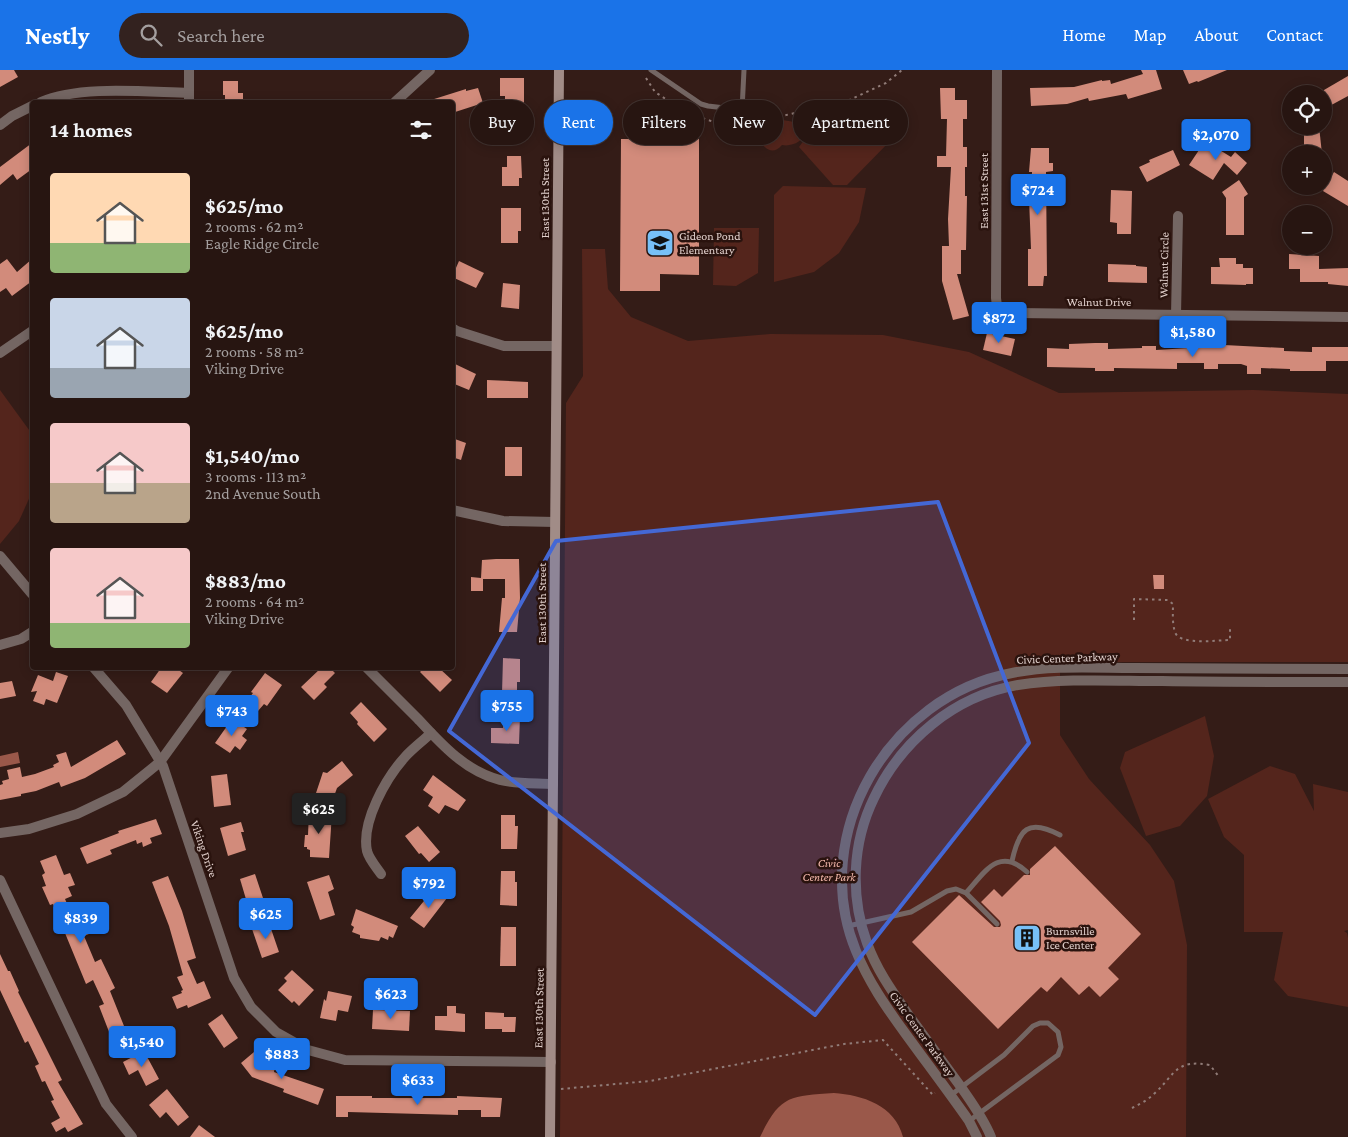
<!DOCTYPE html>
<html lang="en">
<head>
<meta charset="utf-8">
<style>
	:root { --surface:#271511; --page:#33221f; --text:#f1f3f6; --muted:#a49f9f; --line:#433431; --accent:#1a73e8 }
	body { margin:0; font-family:"Crimson Pro",serif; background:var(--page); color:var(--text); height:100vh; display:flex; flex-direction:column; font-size:19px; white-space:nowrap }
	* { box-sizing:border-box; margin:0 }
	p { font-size:16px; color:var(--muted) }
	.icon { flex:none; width:28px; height:28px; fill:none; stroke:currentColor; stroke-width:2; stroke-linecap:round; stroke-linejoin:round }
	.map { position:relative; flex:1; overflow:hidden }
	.sheet { position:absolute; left:30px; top:30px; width:425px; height:570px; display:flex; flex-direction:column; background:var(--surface); border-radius:5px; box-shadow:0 2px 12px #0003,0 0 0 1px var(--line) }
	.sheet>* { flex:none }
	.banner { position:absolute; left:470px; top:30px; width:475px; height:45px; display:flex; gap:10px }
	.fabs { position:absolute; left:1282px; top:15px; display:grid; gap:10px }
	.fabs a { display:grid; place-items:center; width:50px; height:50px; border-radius:50%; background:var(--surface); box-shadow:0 2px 12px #0003,0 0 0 1px var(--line); font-size:25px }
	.price { position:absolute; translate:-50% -42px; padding:0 11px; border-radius:5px; background:var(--accent); color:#fff; font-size:16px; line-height:32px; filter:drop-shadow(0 1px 2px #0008) }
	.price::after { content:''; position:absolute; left:50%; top:30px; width:15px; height:11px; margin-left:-8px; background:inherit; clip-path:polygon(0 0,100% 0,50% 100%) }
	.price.on { background:#222; color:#fff }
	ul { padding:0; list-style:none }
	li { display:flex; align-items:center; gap:15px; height:125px; padding:0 20px }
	li span { display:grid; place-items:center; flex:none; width:140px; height:100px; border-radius:5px; color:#555 }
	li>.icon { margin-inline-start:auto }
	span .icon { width:60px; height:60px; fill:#fffc; stroke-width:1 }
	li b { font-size:21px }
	h2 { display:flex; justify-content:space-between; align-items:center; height:60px; padding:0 20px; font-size:21px }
	.pill { padding:0 18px; border-radius:22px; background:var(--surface); box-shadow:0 2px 12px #0003,0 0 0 1px var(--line); font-size:18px; line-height:45px }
	.pill.on { background:var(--accent); color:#fff }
	header { display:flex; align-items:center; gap:30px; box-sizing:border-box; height:70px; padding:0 25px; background:var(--accent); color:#fff }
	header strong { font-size:24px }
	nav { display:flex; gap:28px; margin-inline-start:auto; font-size:18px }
	.search { width:350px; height:45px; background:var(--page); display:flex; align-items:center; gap:12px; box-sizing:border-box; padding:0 18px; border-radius:28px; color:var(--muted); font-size:19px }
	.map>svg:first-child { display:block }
	.green { fill:#54251c }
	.water { fill:#9a584a }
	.building { fill:#d28b7b }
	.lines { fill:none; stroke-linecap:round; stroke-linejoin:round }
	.path { stroke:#917c78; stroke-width:2; stroke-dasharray:2.5 4; stroke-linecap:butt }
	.lane { stroke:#746663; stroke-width:5 }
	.street { stroke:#746663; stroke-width:10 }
	.secondary { stroke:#a18c87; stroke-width:10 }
	.marked { fill:#4468d5; fill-opacity:0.2; stroke:#4468d5; stroke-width:4; stroke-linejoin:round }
	.labels { text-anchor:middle; stroke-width:5; stroke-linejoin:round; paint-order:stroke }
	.street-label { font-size:12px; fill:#e0cfcb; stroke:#2a130e }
	.poi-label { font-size:12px; fill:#e0cfcb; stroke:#2a130e; text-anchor:start }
	.park-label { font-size:12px; font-style:italic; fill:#f5b9ac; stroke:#2a130e }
</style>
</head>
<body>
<header>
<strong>Nestly</strong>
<div class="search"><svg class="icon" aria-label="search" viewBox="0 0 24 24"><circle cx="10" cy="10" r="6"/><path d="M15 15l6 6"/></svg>Search here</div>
<nav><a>Home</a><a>Map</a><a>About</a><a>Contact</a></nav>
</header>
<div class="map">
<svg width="1348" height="1067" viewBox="0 0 1348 1067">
	<rect width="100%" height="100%" fill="#341c17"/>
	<!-- green -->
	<g class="green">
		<path d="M843,47l26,8 25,12 -47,48h-14l-34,-38 17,-23z"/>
		<path d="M783,50c10,2 18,2 23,11 -2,10 -14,16 -24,14 -7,8 -14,7 -20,-1v-8l-3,-6 3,-6z"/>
		<path d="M783,116l83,2 -7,34 -20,31 -25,19 -40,10v-87z"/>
		<path d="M714,158h45l-1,45 -22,13 -23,-1z"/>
		<path d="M582,179h23l3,40 23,28 57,24 82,-7 113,1 86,17 90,41 194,-3 95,4v268h-288v73l29,44 61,66 24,36 13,64 -1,192h-626l6,-734 17,-27z"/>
		<path d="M0,320l32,44v58l-13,29 -19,23z"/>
		<path d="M1205,646l9,40 -7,40 -27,30 -34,10 -26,-68 5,-16z"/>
		<path d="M1270,696l25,8 19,37 -1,-27 35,8v138l-4,1 3,2 1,5v69l-60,-11 -14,-16 9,-48h-39v-77l-20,-18 -16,-38z"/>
	</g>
	<!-- water -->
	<g class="water">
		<path d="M18,682l2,11 -20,4v-11z"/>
		<path d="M834,1023c28,2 61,12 69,44h-143c20,-42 30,-41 74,-44z"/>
	</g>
	<!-- building -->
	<g class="building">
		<path d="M0,0h14l4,7 -18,10z"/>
		<path d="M1141,0h15l6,19 -34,10 -2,-5 -37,7 -1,-3 -21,6 -36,2 -1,-18 44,-1 28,-7v1l8,-1 1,4 32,-10z"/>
		<path d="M1183,0h44l-29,12 -1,-1 -8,3z"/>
		<path d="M1348,6v20l-24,13v-19z"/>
		<path d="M500,8h24v42h-19v-24h-5z"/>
		<path d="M223,11h15v12h5v9h-18v-7h-2z"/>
		<path d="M478,18l5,15 -31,10v-11h-21v-2l35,-11v2z"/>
		<path d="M940,18h15v12h12v19h-4v28h4v20h-2v29h2l-1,54h-5v24h-4l12,42 -16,4 -11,-39v-35h7l-1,-27 3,-52h-14v-11h9l1,-37h-6z"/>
		<path d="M638,33h17l-1,36h45v136l-39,-1v17h-40l1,-152h17z"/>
		<path d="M1304,56h15l3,28h-18z"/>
		<path d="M1205,71l26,16 4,-5 12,11 -10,12 -13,-12 -11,17 -24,-15z"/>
		<path d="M32,73v26l-15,11 -4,-6 -13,11v-18z"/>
		<path d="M1031,78h18v15h4v8l-7,1 1,104h-3l-1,10h-15v-37h3l-2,-51h2l1,-26h-3z"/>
		<path d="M1173,80l7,15 -33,17 -8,-15 11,-5 -1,-2z"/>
		<path d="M507,86h14l1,22h-3v8h-17v-19h5z"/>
		<path d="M1334,102l14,9v25l-25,-15z"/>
		<path d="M1239,110l9,14 -4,3v38h-18v-37l-4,-6z"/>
		<path d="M1111,120l21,1 -1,43h-14v-11l-7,-1z"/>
		<path d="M501,138h20v23h-3v12h-17z"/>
		<path d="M1289,184l30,2v13l29,-1v18l-20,-2v-2h-28v-13h-11z"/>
		<path d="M1219,188h17v6h7v4h10v16h-7v1l-35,-1v-17h9z"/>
		<path d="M7,189l10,13 15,-13v22l-20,15 -6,-8 -6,4v-28z"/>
		<path d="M459,191l25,12 -8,15 -24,-11z"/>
		<path d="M1108,194l28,1v1l11,1v16l-39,-1z"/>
		<path d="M503,213l17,2 -1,24 -18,-2z"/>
		<path d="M987,263l28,6 -4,17 -28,-6z"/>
		<path d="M1095,273h13v6l34,-1v-2h14v4l49,-3v-3l79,4v3l28,1v-5h36v14h-22v10h-36v-2l-29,-1v6h-14v-8l-6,-2h-23v5h-14v-6h-27v6l-63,-1v3h-19v-3l-48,-1v-19l22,1v-5z"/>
		<path d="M455,294l21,10 -7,16 -17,-7v-14z"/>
		<path d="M487,310l41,2v16h-41z"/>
		<path d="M452,368l14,5 -5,17 -9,-3z"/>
		<rect x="505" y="377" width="17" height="29"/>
		<path d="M496,489h23l1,39 -3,34h-18l3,-34h3v-19h-22v12h-12v-14l10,1 1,-18z"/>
		<path d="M1153,505h11v14h-10z"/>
		<path d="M503,588l17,1v23h-3v11h-15z"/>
		<path d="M161,598h15l7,5 -16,20 -16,-11z"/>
		<path d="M321,598h9l5,5 -11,11 3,3 -13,13 -13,-13z"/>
		<path d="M424,598h15l13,12 -12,12 -20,-20z"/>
		<path d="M56,602l12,4 -11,27 -11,-4 -2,6 -11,-4 4,-10 -6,1 7,-17 15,6z"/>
		<path d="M265,603l17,12 -15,21 -3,-2 -6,7 -12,-9 7,-9 -2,-1z"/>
		<path d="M12,611l4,15 -16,3v-16z"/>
		<path d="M361,632l26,27 -13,13 -17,-18 1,-2 -8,-9z"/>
		<path d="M503,647h17l-1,27 -28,-1v-15h12z"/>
		<path d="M232,649l15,10 -5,7 5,4 -7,10 -5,-4 -5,7 -15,-10z"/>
		<path d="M117,670l9,14 -41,24 -24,9 -2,-5 -23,9 -15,3v2l-21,4v-15l3,-1 -1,-3 7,-2 -2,-9 13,-3 2,10 13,-3 19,-7 -1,-2 6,-3 -3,-7 10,-3 5,15z"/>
		<path d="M342,691l11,14 -16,13 -5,14 -17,-6 8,-24 4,1z"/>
		<path d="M227,704l4,31 -17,2 -3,-31z"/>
		<path d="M433,705l33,25 -8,11 -13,-6 -6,9 -11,-8 5,-9 -10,-7z"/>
		<path d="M309,742l23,1 -3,45 -19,-1v-7l-3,-1v-2h-3l1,-12h3z"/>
		<path d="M501,745h14v11h3l-1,23h-16z"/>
		<path d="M156,749l6,15 -12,4 2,5 -9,4 -1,-5 -5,2 -1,-4 -26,10 2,4 -25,10 -7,-16 39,-15 -1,-2z"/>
		<path d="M241,752l3,10h-3l5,18 -18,6 -8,-28z"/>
		<path d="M418,756l22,26 -11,10 -8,-9 -2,1 -14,-18z"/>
		<path d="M1055,776l86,88 -33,34 11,11 -19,18 -11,-11 -10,9 -18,-18 -14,15 -6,-5 -43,42 -86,-87 47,-47 35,32h6l1,-2 -1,-4 -19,-19 13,-13 8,8 22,-22h6v-6z"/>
		<path d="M56,785l8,20 6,-2 5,12 -7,2 4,9 -7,3 11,25 3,-1 2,4 4,-2 4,9 -5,2 11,26 6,-3 14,29 -5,3 18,45 -15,6 -14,-36 5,-2 -11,-24 -7,4 -33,-80 -3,1 -8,-18 4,-1 -4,-11 3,-2 -5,-12z"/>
		<path d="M501,801h14v11h2v24l-17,-1z"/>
		<path d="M255,804l9,27 -16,5 -8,-27z"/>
		<path d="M329,805l5,14 -6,3 7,23 -15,5 -13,-38z"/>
		<path d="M168,806l14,35 14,47 -9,3 10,23 7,-3 7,17 -23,10 -1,-3 -10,4 -5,-12 10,-4 -1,-2 2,-1 -6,-13 6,-2 -14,-49 -17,-44z"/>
		<path d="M436,819l11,9 -23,30 -14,-10 18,-22 2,2z"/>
		<path d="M356,839l42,17 -5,12 -4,-2 -1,4 -7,-3 -2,4 -19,-3v-3l-8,-3 2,-5 -3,-2z"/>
		<path d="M269,853l10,29 -17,6 -10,-29z"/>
		<path d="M501,857h15v39h-16z"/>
		<path d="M0,884l8,17h2l9,20 -1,1 44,88 -4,2 25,42 -15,8 -3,-5 -9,5 -5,-9 9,-5 -9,-17 3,-1 -9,-19 -3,1 -7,-16 4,-2 -11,-23 -3,2 -25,-53z"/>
		<path d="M292,900l22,20 -15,16 -5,-5 -2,2 -14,-13 9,-9 -3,-3z"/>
		<path d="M328,921l24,5 -4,16 -10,-2 -2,11 -16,-3 4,-19 2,2z"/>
		<path d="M447,936h9v7l9,1v18l-30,-2v-14h12z"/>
		<path d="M373,940l37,1 -1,20 -37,-2z"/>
		<path d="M485,942l19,1v4h12l-1,15h-13v-3h-17z"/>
		<path d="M222,944l16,24 -14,10 -16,-24z"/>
		<path d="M144,981l15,28 -13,7 -8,-16 -9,5 -6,-13z"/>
		<path d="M254,982l8,10 13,5 -1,5 50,17 -6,16 -35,-13 1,-3 -32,-12 -11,-14z"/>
		<path d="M167,1019l22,28 -11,9 -12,-14 -6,6 -11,-13z"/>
		<path d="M336,1026h36v2h85v-2l45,2 -2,19h-19v-7h-23v5l-110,-3v5h-12z"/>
		<path d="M199,1055l16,12h-25z"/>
	</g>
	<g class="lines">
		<!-- path -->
		<g class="path">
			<path d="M646,8l9,14 32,21 27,9 27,3 104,-23 41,-19 16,-13"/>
			<path d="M1134,550v-21l34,1 5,4c0,8 -1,19 2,28 4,14 43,8 55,8v-13"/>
			<path d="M561,1019l89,-8 194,-37 39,-4 50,55 2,-2"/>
			<path d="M1132,1038c8,-4 16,-8 23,-15 21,-20 21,-34 55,-28l9,12"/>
		</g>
		<!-- lane -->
		<g class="lane">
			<path d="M651,0l50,34 7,2 34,4 2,-40"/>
			<path d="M1012,791c7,-32 16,-43 48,-26"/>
			<path d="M966,823c19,-21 33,-47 61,-21"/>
			<path d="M848,856l63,-14 36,-21 9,-2 10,4 31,31"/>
			<path d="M951,1025l53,-40 29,-29 7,-3h8l10,9 3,15 -3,8 -89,66"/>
		</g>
		<!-- street -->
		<g class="street">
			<path d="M189,0v32"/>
			<path d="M997,0l-1,228 1,8 4,6 6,1 341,4"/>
			<path d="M41,32c38,-17 105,-10 148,-9"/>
			<path d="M395,32l35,-32"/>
			<path d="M0,55l12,-9 20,-10"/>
			<path d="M1176,245l2,-99"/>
			<path d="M452,258l5,3 47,15h52"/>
			<path d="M0,283l32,-22"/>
			<path d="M452,440l51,11 52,1"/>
			<path d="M0,486l32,38"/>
			<path d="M0,575l21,-6 11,-7"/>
			<path d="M94,598l32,37 37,61 71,212 17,29 25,25 32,18 37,10 206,2"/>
			<path d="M367,598c17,17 34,34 51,51 23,25 47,52 82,61 17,4 35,3 53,4"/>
			<path d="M0,763l29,-4 48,-15 46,-22 37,-30 68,-94"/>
			<path d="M381,804c-4,-6 -12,-15 -14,-23 -6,-29 19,-73 38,-94 8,-9 18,-16 26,-24"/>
			<path d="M0,810l106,224 26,33"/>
			<path d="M977,1067l-8,-16c-21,-30 -43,-59 -64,-88 -19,-26 -37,-52 -49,-82 -48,-117 33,-255 156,-278 40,-8 82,-5 122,-5 72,0 143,1 214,1"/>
			<path d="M991,1067c-7,-18 -19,-34 -30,-50 -17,-23 -34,-47 -51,-70 -16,-23 -33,-46 -43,-74 -17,-47 -15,-100 7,-145 27,-57 80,-102 144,-113 47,-7 97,-4 144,-4 62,1 124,1 186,1"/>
		</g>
		<!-- secondary -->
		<path class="secondary" d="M550,1067l9,-1067"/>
	</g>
	<!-- marked area -->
	<path class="marked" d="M938,432l91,241 -214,272 -366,-284 107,-190z"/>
	<!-- icons -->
	<defs>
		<symbol id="school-square" viewBox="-11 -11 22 22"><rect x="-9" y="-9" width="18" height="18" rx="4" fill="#77c0f7" stroke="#2a130e"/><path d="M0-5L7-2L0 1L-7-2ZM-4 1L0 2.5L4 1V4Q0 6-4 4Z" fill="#111"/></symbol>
		<symbol id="building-square" viewBox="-11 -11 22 22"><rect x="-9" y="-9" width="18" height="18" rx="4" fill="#77c0f7" stroke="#2a130e"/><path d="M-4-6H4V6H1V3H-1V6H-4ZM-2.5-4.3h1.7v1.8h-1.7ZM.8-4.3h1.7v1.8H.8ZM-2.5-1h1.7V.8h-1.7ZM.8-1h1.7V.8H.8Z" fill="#111"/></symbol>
	</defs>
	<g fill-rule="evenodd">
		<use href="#school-square" x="644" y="157" width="32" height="32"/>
		<use href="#building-square" x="1011" y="852" width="32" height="32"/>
	</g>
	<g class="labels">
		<!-- street labels -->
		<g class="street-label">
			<text transform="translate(984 121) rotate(-90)" y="4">East 131st Street</text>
			<text transform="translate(545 128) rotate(-90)" y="4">East 130th Street</text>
			<text transform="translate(1164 195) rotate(-89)" y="4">Walnut Circle</text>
			<text x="1099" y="236">Walnut Drive</text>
			<text transform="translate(542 533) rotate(-90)" y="4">East 130th Street</text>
			<text transform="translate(1067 588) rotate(-2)" y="4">Civic Center Parkway</text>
			<text transform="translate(204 779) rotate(71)" y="4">Viking Drive</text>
			<text transform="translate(539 938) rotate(-89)" y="4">East 130th Street</text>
			<text transform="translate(922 964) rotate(54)" y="4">Civic Center Parkway</text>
		</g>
		<!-- poi labels -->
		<g class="poi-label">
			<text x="679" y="170">Gideon Pond<tspan x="679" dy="14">Elementary</tspan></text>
			<text x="1046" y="865">Burnsville<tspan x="1046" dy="14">Ice Center</tspan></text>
		</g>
		<!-- park labels -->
		<g class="park-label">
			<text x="829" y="797">Civic<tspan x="829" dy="14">Center Park</tspan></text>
		</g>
	</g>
</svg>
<div class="fabs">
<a><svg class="icon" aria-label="locate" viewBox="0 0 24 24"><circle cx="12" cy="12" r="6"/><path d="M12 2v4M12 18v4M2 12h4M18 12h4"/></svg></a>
<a>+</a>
<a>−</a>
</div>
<b class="price" style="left:1216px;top:91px">$2,070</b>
<b class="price" style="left:1038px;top:146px">$724</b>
<b class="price" style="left:999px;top:274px">$872</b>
<b class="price" style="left:1193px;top:288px">$1,580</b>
<b class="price" style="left:507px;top:662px">$755</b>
<b class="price" style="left:232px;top:667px">$743</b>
<b class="price on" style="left:319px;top:765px">$625</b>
<b class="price" style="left:429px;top:839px">$792</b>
<b class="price" style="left:266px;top:870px">$625</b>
<b class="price" style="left:81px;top:874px">$839</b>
<b class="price" style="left:391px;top:950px">$623</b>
<b class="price" style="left:142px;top:998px">$1,540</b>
<b class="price" style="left:282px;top:1010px">$883</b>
<b class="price" style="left:418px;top:1036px">$633</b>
<div class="banner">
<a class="pill">Buy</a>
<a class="pill on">Rent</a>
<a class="pill">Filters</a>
<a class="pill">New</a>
<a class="pill">Apartment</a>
</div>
<section class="sheet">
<h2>14 homes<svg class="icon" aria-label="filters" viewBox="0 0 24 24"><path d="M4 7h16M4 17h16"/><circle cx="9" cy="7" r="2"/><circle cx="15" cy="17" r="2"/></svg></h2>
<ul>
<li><span style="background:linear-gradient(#ffd9b3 70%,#8fb573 0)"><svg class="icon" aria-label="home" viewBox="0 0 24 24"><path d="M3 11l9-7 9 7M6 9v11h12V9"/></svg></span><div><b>$625/mo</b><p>2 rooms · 62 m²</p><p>Eagle Ridge Circle</p></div></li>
<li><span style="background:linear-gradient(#c9d6e8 70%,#9aa5b1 0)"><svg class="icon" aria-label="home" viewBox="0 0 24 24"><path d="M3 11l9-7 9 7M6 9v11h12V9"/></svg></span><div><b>$625/mo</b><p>2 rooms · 58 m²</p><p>Viking Drive</p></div></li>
<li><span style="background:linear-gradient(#f6c9c9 60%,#b9a48a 0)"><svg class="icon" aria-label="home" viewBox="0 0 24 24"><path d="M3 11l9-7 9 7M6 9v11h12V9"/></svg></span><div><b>$1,540/mo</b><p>3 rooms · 113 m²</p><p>2nd Avenue South</p></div></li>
<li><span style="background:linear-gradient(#f6c9c9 75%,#8fb573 0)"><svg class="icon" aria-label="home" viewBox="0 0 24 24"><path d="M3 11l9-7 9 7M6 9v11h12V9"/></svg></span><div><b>$883/mo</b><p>2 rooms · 64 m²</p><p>Viking Drive</p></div></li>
</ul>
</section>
</div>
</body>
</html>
